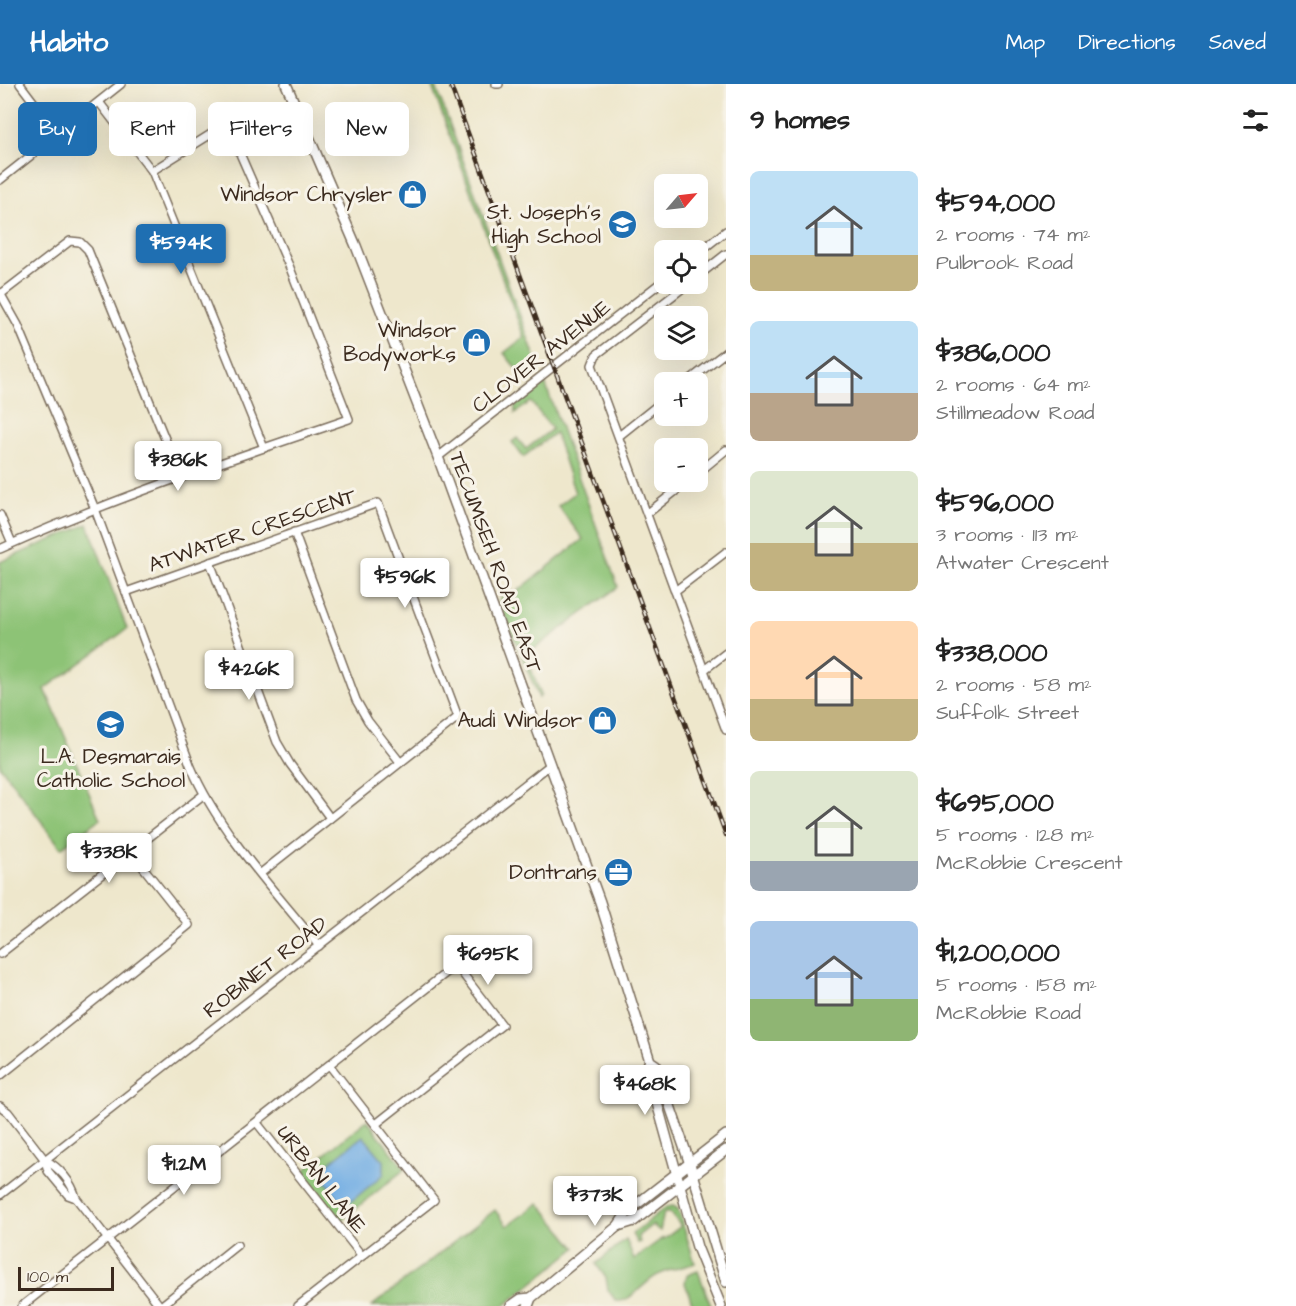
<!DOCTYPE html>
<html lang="en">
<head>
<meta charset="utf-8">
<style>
	:root { --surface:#fff; --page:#f6f6f6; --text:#222; --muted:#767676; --accent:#1f6fb2 }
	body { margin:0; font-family:"Architects Daughter",sans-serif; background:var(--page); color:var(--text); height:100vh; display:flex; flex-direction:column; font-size:22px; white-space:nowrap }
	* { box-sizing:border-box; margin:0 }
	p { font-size:20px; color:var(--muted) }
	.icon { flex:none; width:33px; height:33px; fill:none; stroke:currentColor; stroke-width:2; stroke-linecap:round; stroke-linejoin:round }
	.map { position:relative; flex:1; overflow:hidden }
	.sheet { display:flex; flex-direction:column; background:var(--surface); width:570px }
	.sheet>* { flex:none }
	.hud { position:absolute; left:18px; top:18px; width:570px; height:54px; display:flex; gap:12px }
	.needle { width:39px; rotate:62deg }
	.controls { position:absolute; left:654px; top:90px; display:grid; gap:12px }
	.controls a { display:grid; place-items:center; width:54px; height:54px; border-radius:9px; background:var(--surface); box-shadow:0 6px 24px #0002; font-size:30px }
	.scale { position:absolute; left:18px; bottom:15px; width:96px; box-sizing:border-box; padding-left:6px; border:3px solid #3b2a1e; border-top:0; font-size:16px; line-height:21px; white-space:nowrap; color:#3b2a1e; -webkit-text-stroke:4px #f7f3e8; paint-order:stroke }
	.price { position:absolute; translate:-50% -51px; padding:0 14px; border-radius:6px; background:#fff; color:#222; font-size:20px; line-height:39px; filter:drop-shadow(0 2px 3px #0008) }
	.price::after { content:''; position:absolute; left:50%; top:36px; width:18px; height:14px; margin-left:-9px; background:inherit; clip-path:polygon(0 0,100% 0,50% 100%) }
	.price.active { background:var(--accent); color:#fff }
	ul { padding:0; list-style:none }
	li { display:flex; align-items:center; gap:18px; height:150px; padding:0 24px }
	li span { display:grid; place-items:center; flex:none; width:168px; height:120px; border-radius:9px; color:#555 }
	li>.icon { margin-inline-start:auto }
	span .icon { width:72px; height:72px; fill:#fffc; stroke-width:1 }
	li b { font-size:26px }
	h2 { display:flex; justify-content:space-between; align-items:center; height:72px; padding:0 24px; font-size:26px }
	.pill { padding:0 21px; border-radius:9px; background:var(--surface); box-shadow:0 6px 24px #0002; font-size:21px; line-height:54px }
	.pill.active { background:var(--accent); color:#fff }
	header { display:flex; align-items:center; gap:36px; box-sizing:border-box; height:84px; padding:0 30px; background:var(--accent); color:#fff }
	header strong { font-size:28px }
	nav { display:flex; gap:33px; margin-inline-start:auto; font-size:21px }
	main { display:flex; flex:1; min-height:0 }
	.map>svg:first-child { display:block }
	.green { fill:#8dc376; stroke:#64764a; stroke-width:1.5 }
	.water { fill:#72ade3; stroke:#566c80; stroke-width:1.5 }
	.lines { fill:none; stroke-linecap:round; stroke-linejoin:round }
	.minor-casing { stroke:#7a6c5b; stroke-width:10 }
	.major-casing { stroke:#7a6c5b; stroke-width:12 }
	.minor { stroke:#fff; stroke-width:7 }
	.major { stroke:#fff; stroke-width:9 }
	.rail-casing { stroke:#3b2a1e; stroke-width:4.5 }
	.rail { stroke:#f7f3e8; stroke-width:2; stroke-dasharray:7; stroke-linecap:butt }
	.labels { text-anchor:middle; stroke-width:6; stroke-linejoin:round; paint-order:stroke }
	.poi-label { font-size:21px; fill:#3b2a1e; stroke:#f7f3e8; text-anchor:end }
	.street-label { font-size:21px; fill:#3b2a1e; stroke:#f7f3e8 }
</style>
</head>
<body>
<header>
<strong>Habito</strong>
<nav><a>Map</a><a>Directions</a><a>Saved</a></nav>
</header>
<main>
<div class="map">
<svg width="726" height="1222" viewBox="0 0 726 1222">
	<rect width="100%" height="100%" fill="#f7f3e8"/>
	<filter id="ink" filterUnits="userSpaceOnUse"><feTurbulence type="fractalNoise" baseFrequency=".0167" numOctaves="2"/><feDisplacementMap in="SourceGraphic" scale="12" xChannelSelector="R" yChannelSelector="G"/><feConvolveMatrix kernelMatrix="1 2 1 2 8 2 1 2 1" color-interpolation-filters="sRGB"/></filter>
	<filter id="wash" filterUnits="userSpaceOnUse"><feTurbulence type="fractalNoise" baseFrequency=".008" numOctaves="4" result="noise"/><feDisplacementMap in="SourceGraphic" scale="24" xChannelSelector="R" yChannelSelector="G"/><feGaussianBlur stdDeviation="1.35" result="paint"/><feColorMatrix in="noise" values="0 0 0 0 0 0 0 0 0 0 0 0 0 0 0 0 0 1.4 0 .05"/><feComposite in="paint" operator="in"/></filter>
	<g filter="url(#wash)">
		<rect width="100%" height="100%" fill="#eee7cc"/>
		<!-- green -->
		<g class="green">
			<path d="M431,0h4l103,281 -15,12 -19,-24 20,-16z"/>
			<path d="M545,299l73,204 -92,68 15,40 -2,3 -40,-96 3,-6 9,-6 3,4 69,-55 -25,-33 17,-13 -20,-60 -32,24 -11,-15 5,-4 9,11 26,-20 -21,-27 -16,11v-7z"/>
			<path d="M88,440l39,105 -82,60 55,130 -39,29 -61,-82v-204z"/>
			<path d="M367,1036l38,49 -66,53 -38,-49z"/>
			<path d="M539,1119l37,45 -72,58h-132l123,-96 12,16z"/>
			<path d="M673,1122l5,3 17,54c-13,5 -31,7 -42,15 -11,7 -24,25 -37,23l-8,-11 -2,-12 -10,-14 30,-25 8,20 29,-21 1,1 17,-13 -11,-14h-6l-4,19 -8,-6 -14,11 2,6 -3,1 -5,-9 34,-27z"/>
			<path d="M698,1187l13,35h-18l-8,-23 2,-8z"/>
		</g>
		<!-- water -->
		<path class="water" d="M363,1052l21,25v13l-36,30 -8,-3 -21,-30z"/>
	</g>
	<g filter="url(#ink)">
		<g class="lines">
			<defs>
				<g id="minor">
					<path d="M20,0l38,50"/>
					<path d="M496,0h3"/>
					<path d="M99,18l53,69 112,277"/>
					<path d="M0,96l121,-96"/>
					<path d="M698,169l28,-22"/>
					<path d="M698,192l28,-22"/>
					<path d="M688,200l-92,71 -4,10 134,365"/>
					<path d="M0,209l18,32 77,184 96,258c28,65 83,123 128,179"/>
					<path d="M1,210l69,-53 10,1 8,8 93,228"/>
					<path d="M687,298l39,-30"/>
					<path d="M619,352l45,-36"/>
					<path d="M438,373l226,-177"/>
					<path d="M698,389l28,-23"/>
					<path d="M648,429l39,-31"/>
					<path d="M0,431l12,28"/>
					<path d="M294,448l62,168 12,21 32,41"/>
					<path d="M0,465c113,-51 232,-90 349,-130l-59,-151 -63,-144 -75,47"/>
					<path d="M210,478l67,180 13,22 40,54"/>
					<path d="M675,507l51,-39"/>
					<path d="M126,508l252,-89 80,214 -197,156"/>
					<path d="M704,586l22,-17"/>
					<path d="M0,870l203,-159"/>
					<path d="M0,992l189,-151 -58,-73"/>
					<path d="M0,1022l8,6 37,48 3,11 20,24 8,3"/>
					<path d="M257,1039l105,133"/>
					<path d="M45,1076c14,7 27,22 31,38l84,108"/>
					<path d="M0,1111l550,-430"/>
					<path d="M22,1222l434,-341 46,60 -126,99"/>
					<path d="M161,1222l76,-61"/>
					<path d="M298,1222l136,-106 -104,-134"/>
				</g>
				<g id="major">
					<path d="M286,0l70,162 82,211 162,445 50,159 6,4 34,99 36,118"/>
					<path d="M650,977l-3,6 50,180 24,59"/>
					<path d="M618,1142l16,-5 92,-71"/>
					<path d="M511,1222l10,-7 10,-1"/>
					<path d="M528,1222l3,-8 87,-72 10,-15 98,-76"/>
				</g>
			</defs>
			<!-- minor casing -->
			<use href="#minor" class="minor-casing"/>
			<!-- major casing -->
			<use href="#major" class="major-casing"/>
			<!-- minor -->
			<use href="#minor" class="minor"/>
			<!-- major -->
			<use href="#major" class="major"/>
			<defs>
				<path id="rail" d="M450,0l276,751"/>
			</defs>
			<!-- rail casing -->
			<use href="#rail" class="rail-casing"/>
			<!-- rail -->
			<use href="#rail" class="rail"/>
		</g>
	</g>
	<!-- icons -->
	<defs>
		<symbol id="shop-disc" viewBox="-11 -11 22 22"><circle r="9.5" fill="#1f6fb2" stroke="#f7f3e8"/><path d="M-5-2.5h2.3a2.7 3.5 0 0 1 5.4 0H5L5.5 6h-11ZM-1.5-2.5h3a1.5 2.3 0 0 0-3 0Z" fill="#fff"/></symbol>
		<symbol id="school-disc" viewBox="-11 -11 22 22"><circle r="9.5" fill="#1f6fb2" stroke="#f7f3e8"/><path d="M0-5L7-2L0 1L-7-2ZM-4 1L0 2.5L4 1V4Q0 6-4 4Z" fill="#fff"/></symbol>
		<symbol id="office-disc" viewBox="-11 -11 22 22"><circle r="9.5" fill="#1f6fb2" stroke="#f7f3e8"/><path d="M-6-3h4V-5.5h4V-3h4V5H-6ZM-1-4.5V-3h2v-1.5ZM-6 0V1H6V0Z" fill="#fff"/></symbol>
	</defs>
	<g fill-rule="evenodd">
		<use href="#shop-disc" x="396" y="94" width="33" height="33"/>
		<use href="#school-disc" x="606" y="124" width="33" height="33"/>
		<use href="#shop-disc" x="460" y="242" width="33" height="33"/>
		<use href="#shop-disc" x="586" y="620" width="33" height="33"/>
		<use href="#school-disc" x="94" y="624" width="33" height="33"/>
		<use href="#office-disc" x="602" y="772" width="33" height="33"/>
	</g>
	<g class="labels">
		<!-- poi labels -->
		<g class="poi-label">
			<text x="392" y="117">Windsor Chrysler</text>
			<text x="601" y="135">St. Joseph's<tspan x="601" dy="24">High School</tspan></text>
			<text x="456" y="253">Windsor<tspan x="456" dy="24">Bodyworks</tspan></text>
			<text x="582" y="643">Audi Windsor</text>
			<text x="111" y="679" text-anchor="middle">L.A. Desmarais<tspan x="111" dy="24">Catholic School</tspan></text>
			<text x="597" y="795">Dontrans</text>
		</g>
		<!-- street labels -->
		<g class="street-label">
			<text transform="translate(541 272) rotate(-38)" y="7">CLOVER AVENUE</text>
			<text transform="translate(252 446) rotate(-19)" y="7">ATWATER CRESCENT</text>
			<text transform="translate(496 478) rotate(70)" y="7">TECUMSEH ROAD EAST</text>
			<text transform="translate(265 883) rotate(-38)" y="7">ROBINET ROAD</text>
			<text transform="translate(322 1095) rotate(52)" y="7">URBAN LANE</text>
		</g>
	</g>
</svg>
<div class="controls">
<a><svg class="needle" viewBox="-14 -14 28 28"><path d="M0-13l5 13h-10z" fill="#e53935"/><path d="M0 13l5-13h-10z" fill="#767676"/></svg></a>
<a><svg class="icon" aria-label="locate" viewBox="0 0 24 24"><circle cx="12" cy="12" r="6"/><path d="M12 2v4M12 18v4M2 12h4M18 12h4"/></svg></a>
<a><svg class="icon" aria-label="layers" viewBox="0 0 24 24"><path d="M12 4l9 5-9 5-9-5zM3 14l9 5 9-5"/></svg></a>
<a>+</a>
<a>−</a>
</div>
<div class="scale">100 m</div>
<b class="price active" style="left:181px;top:191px">$594K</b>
<b class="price" style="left:178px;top:408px">$386K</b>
<b class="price" style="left:405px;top:525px">$596K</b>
<b class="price" style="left:249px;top:617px">$426K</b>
<b class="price" style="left:109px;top:800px">$338K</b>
<b class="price" style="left:488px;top:902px">$695K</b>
<b class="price" style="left:645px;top:1032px">$468K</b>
<b class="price" style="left:184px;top:1112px">$1.2M</b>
<b class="price" style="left:595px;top:1143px">$373K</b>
<div class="hud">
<a class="pill active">Buy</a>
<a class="pill">Rent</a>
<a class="pill">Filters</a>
<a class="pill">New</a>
</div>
</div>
<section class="sheet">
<h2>9 homes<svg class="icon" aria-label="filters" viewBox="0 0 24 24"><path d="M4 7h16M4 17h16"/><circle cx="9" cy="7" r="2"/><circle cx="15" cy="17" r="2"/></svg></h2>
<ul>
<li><span style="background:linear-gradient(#bfe0f5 70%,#c2b280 0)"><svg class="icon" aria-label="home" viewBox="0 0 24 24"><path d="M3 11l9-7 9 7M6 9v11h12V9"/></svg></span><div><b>$594,000</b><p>2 rooms · 74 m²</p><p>Pulbrook Road</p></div></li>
<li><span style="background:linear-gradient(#bfe0f5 60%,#b9a48a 0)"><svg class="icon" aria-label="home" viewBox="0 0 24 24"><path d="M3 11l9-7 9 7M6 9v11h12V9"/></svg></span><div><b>$386,000</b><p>2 rooms · 64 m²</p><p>Stillmeadow Road</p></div></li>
<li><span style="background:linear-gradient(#dfe7d0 60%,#c2b280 0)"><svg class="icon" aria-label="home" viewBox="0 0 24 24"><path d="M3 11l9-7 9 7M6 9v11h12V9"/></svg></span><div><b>$596,000</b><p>3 rooms · 113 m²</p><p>Atwater Crescent</p></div></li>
<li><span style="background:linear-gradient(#ffd9b3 65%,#c2b280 0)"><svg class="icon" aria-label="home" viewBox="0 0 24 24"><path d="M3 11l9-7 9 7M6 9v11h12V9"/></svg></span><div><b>$338,000</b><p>2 rooms · 58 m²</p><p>Suffolk Street</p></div></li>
<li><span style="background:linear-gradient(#dfe7d0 75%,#9aa5b1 0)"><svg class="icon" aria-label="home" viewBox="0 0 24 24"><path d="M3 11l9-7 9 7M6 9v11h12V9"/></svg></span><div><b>$695,000</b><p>5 rooms · 128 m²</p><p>McRobbie Crescent</p></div></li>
<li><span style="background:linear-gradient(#a9c7e8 65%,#8fb573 0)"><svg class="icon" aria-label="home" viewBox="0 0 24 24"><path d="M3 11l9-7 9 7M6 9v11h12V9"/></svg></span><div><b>$1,200,000</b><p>5 rooms · 158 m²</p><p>McRobbie Road</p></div></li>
</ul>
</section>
</main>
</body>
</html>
